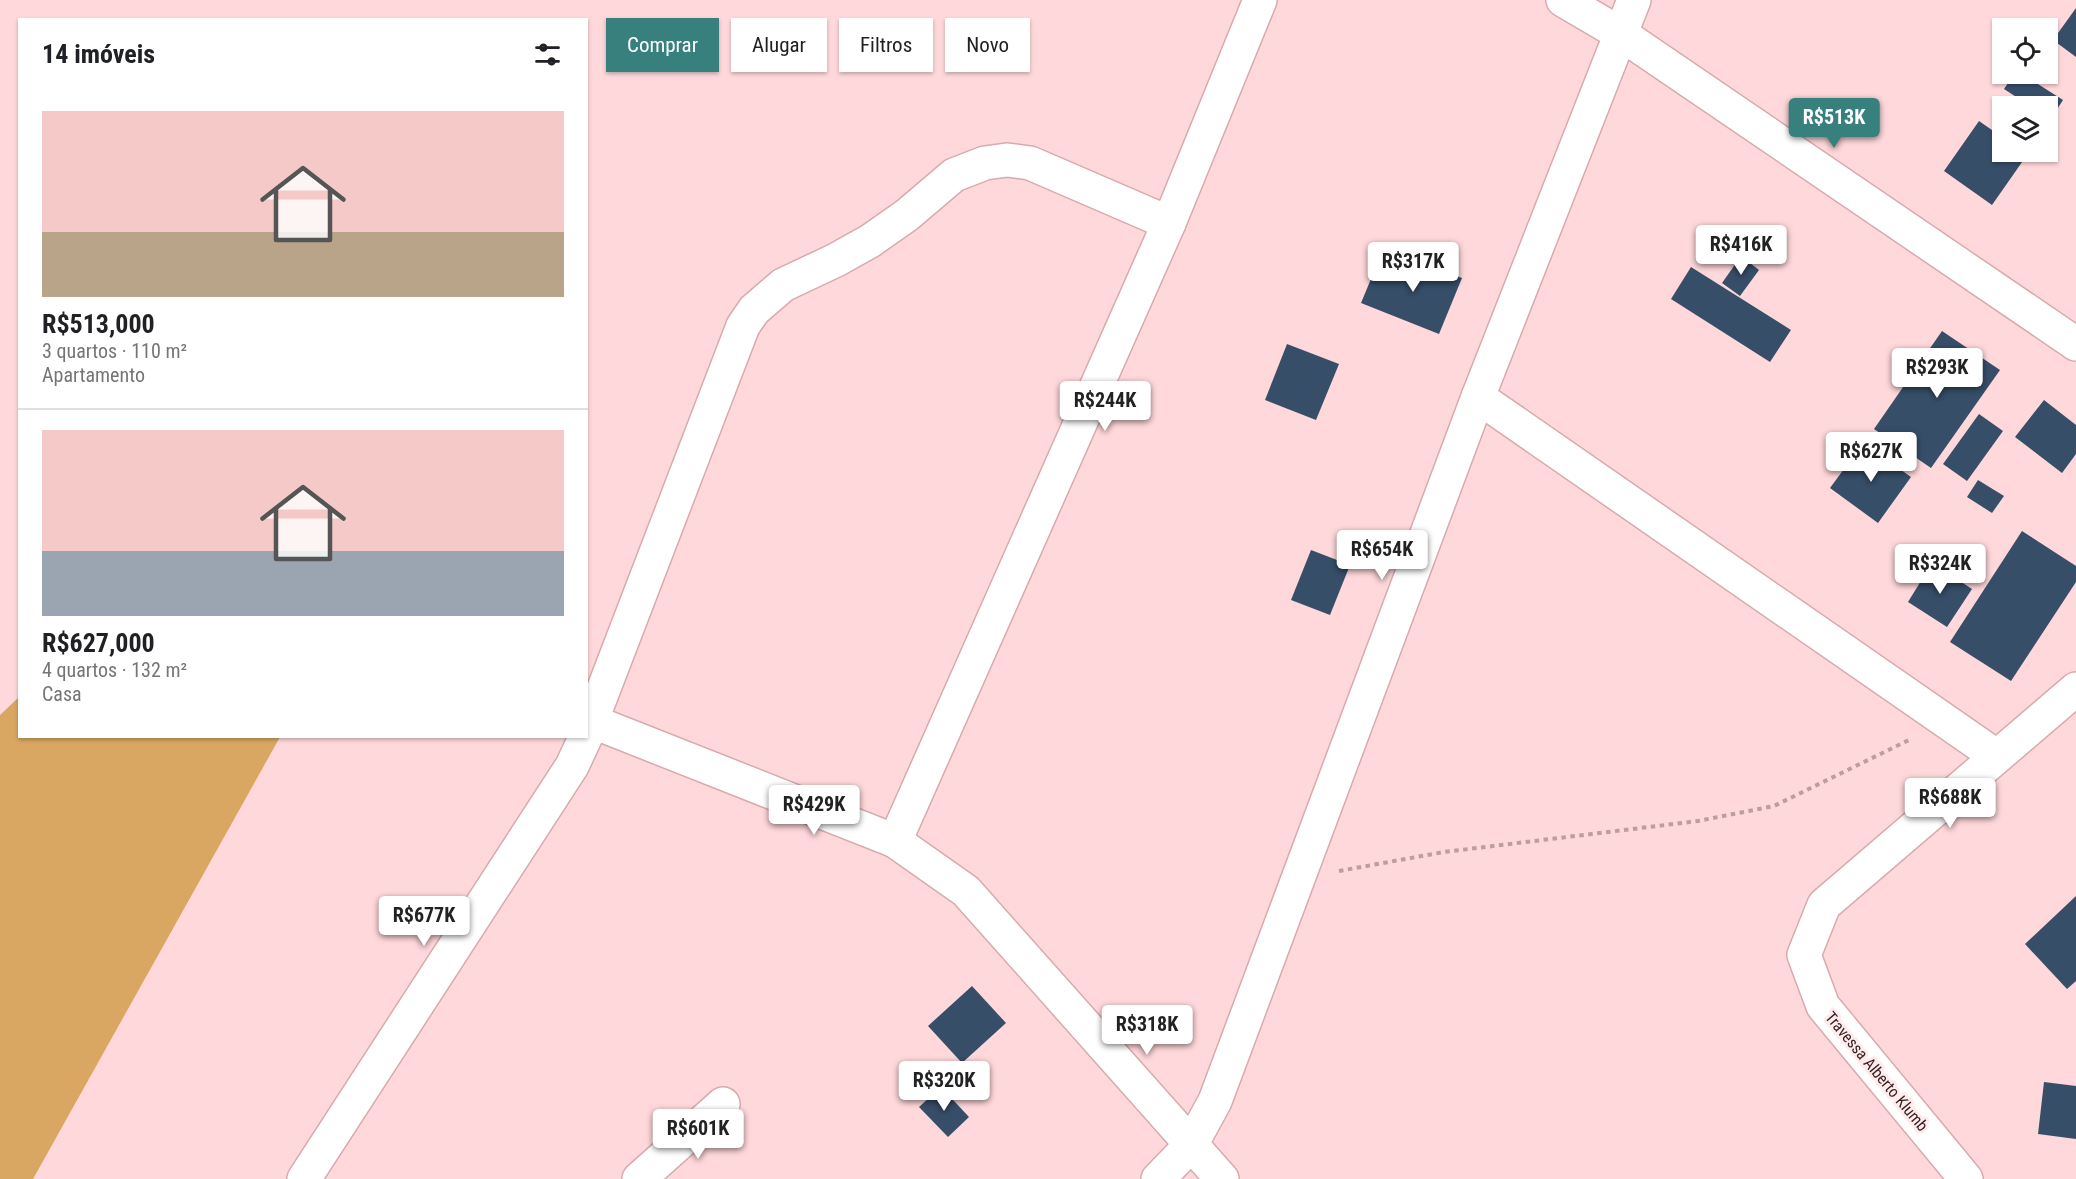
<!DOCTYPE html>
<html lang="pt">
<head>
<meta charset="utf-8">
<style>
	:root { --surface:#fff; --page:#f2f2f2; --text:#202124; --muted:#757577; --line:#e0e0e0; --accent:#37807e }
	body { margin:0; font-family:"Roboto Condensed",sans-serif; background:var(--page); color:var(--text); height:100vh; display:flex; flex-direction:column; font-size:22px; white-space:nowrap }
	* { box-sizing:border-box; margin:0 }
	p { font-size:20px; color:var(--muted) }
	.icon { flex:none; width:33px; height:33px; fill:none; stroke:currentColor; stroke-width:2; stroke-linecap:round; stroke-linejoin:round }
	.map { position:relative; flex:1; overflow:hidden }
	.side { position:absolute; left:18px; top:18px; width:570px; height:720px; display:flex; flex-direction:column; background:var(--surface); border-radius:0px; box-shadow:0 2px 4px #0004 }
	.side>* { flex:none }
	.hud { position:absolute; left:606px; top:18px; width:570px; height:54px; display:flex; gap:12px }
	.fabs { position:absolute; left:1992px; top:18px; display:grid; gap:12px }
	.fabs a { display:grid; place-items:center; width:66px; height:66px; border-radius:0px; background:var(--surface); box-shadow:0 2px 4px #0004; font-size:30px }
	.price { position:absolute; translate:-50% -51px; padding:0 14px; border-radius:6px; background:#fff; color:#222; font-size:20px; line-height:39px; filter:drop-shadow(0 2px 3px #0008) }
	.price::after { content:''; position:absolute; left:50%; top:36px; width:18px; height:14px; margin-left:-9px; background:inherit; clip-path:polygon(0 0,100% 0,50% 100%) }
	.price.selected { background:var(--accent); color:#fff }
	ul { padding:0; list-style:none }
	li { display:grid; align-content:center; gap:12px; height:318px; padding:0 24px }
	li+li { border-top:2px solid var(--line) }
	li span { display:grid; place-items:center; height:186px; border-radius:0px; color:#555 }
	li>.icon { margin-inline-start:auto }
	span .icon { width:108px; height:108px; fill:#fffc; stroke-width:1 }
	li b { font-size:26px }
	h2 { display:flex; justify-content:space-between; align-items:center; height:72px; padding:0 24px; font-size:26px }
	.tag { padding:0 21px; border-radius:0px; background:var(--surface); box-shadow:0 2px 4px #0004; font-size:21px; line-height:54px }
	.tag.selected { background:var(--accent); color:#fff }
	.map>svg:first-child { display:block }
	.forest { fill:#daa763 }
	.building { fill:#374e69 }
	.lines { fill:none; stroke-linecap:round; stroke-linejoin:round }
	.street-casing { stroke:#d8aaae; stroke-width:36 }
	.path { stroke:#bd9d9f; stroke-width:4; stroke-dasharray:4.5 4.5; stroke-linecap:butt }
	.street { stroke:#fff; stroke-width:33 }
	.labels { text-anchor:middle; stroke-width:6; stroke-linejoin:round; paint-order:stroke }
	.street-label { font-size:16px; fill:#311f21; stroke:#ffebec }
</style>
</head>
<body>
<div class="map">
<svg width="2076" height="1179" viewBox="0 0 2076 1179">
	<rect width="100%" height="100%" fill="#ffd8db"/>
	<!-- forest -->
	<path class="forest" d="M19,697l1,39 260,1 -247,442h-33v-464z"/>
	<!-- building -->
	<g class="building">
		<path d="M2076,8v49l-23,-17z"/>
		<path d="M2014,74h8l41,26 -13,20 -2,-2v-12h-18l-26,-17z"/>
		<path d="M1979,121l23,16v15h20l5,3 -35,50 -48,-34z"/>
		<path d="M1405,255l57,23 -23,56 -78,-31 17,-41 21,8z"/>
		<path d="M1741,256l18,14 -19,26 -18,-13z"/>
		<path d="M1691,267l100,63 -21,32 -99,-63z"/>
		<path d="M1942,331l58,39 -69,98 -57,-39z"/>
		<path d="M1287,344l52,20 -23,56 -51,-20z"/>
		<path d="M2044,400l32,25v29l-14,19 -47,-36z"/>
		<path d="M1979,414l24,17 -36,50 -24,-17z"/>
		<path d="M1863,443l48,34 -33,46 -48,-35z"/>
		<path d="M1978,480l26,16 -12,17 -25,-16z"/>
		<path d="M2022,531l54,35v16l-65,99 -61,-39z"/>
		<path d="M1311,550l39,15 -20,50 -39,-15z"/>
		<path d="M1932,563l40,26 -25,38 -39,-25z"/>
		<path d="M2076,896v85l-9,8 -42,-45z"/>
		<path d="M972,986l34,37 -44,40 -34,-37z"/>
		<path d="M2044,1082l32,4v53l-38,-5z"/>
		<path d="M941,1087l28,30 -21,20 -29,-30z"/>
	</g>
	<g class="lines">
		<defs>
			<g id="street">
				<path d="M1563,0l58,34 455,310"/>
				<path d="M1478,397l518,359"/>
				<path d="M586,719l309,122 71,50 256,288"/>
				<path d="M586,735l157,-409 11,-16 29,-25 53,-25 34,-19 37,-26 47,-40 31,-12 22,-3 23,3 139,60"/>
				<path d="M895,841l274,-618 91,-223"/>
				<path d="M304,1179l268,-413 14,-30"/>
				<path d="M639,1179l84,-75"/>
				<path d="M1158,1179l33,-34 24,-44 263,-704 156,-397"/>
				<path d="M1966,1179l-143,-173 -19,-51 20,-50 252,-216"/>
			</g>
		</defs>
		<!-- street casing -->
		<use href="#street" class="street-casing"/>
		<!-- path -->
		<path class="path" d="M1339,871l105,-19 254,-31 76,-15 137,-67"/>
		<!-- street -->
		<use href="#street" class="street"/>
	</g>
	<g class="labels">
		<!-- street labels -->
		<g class="street-label">
			<text transform="translate(1877 1071) rotate(50)" y="6">Travessa Alberto Klumb</text>
		</g>
	</g>
</svg>
<div class="fabs">
<a><svg class="icon" aria-label="locate" viewBox="0 0 24 24"><circle cx="12" cy="12" r="6"/><path d="M12 2v4M12 18v4M2 12h4M18 12h4"/></svg></a>
<a><svg class="icon" aria-label="layers" viewBox="0 0 24 24"><path d="M12 4l9 5-9 5-9-5zM3 14l9 5 9-5"/></svg></a>
</div>
<b class="price selected" style="left:1834px;top:149px">R$513K</b>
<b class="price" style="left:1741px;top:276px">R$416K</b>
<b class="price" style="left:1413px;top:293px">R$317K</b>
<b class="price" style="left:1937px;top:399px">R$293K</b>
<b class="price" style="left:1105px;top:432px">R$244K</b>
<b class="price" style="left:1871px;top:483px">R$627K</b>
<b class="price" style="left:1382px;top:581px">R$654K</b>
<b class="price" style="left:1940px;top:595px">R$324K</b>
<b class="price" style="left:1950px;top:829px">R$688K</b>
<b class="price" style="left:814px;top:836px">R$429K</b>
<b class="price" style="left:424px;top:947px">R$677K</b>
<b class="price" style="left:1147px;top:1056px">R$318K</b>
<b class="price" style="left:944px;top:1112px">R$320K</b>
<b class="price" style="left:698px;top:1160px">R$601K</b>
<div class="hud">
<a class="tag selected">Comprar</a>
<a class="tag">Alugar</a>
<a class="tag">Filtros</a>
<a class="tag">Novo</a>
</div>
<section class="side">
<h2>14 imóveis<svg class="icon" aria-label="filters" viewBox="0 0 24 24"><path d="M4 7h16M4 17h16"/><circle cx="9" cy="7" r="2"/><circle cx="15" cy="17" r="2"/></svg></h2>
<ul>
<li><span style="background:linear-gradient(#f6c9c9 65%,#b9a48a 0)"><svg class="icon" aria-label="home" viewBox="0 0 24 24"><path d="M3 11l9-7 9 7M6 9v11h12V9"/></svg></span><div><b>R$513,000</b><p>3 quartos · 110 m²</p><p>Apartamento</p></div></li>
<li><span style="background:linear-gradient(#f6c9c9 65%,#9aa5b1 0)"><svg class="icon" aria-label="home" viewBox="0 0 24 24"><path d="M3 11l9-7 9 7M6 9v11h12V9"/></svg></span><div><b>R$627,000</b><p>4 quartos · 132 m²</p><p>Casa</p></div></li>
</ul>
</section>
</div>
</body>
</html>
